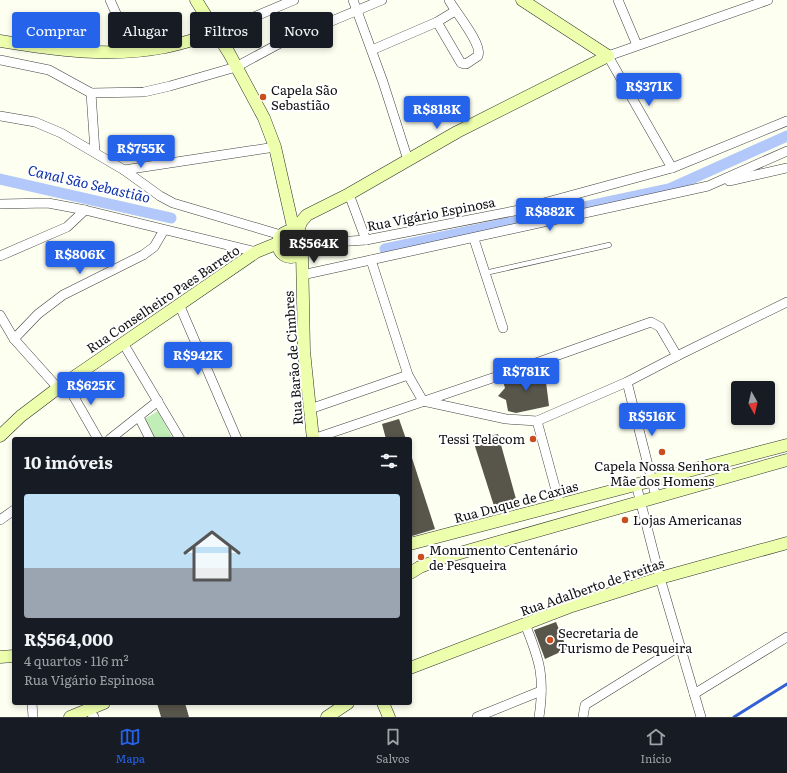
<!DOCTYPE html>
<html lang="pt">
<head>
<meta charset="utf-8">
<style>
	:root { --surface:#171b24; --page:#242831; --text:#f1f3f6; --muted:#9ea1a6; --line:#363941; --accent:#2563eb }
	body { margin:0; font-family:Literata,serif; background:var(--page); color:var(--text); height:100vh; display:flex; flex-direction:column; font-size:15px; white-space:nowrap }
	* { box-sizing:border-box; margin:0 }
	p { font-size:13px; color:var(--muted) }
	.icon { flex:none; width:22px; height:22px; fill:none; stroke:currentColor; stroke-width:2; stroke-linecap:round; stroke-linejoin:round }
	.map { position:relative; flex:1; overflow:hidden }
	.drawer { position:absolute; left:12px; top:437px; width:400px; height:268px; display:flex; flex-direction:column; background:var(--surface); border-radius:4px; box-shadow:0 2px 6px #0003 }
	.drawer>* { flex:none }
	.guide { position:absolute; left:12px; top:12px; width:400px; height:36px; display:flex; gap:8px }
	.needle { width:26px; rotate:172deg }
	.controls { position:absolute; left:731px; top:381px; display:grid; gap:8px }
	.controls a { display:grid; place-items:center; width:44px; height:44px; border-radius:4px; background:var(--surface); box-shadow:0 2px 6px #0003; font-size:20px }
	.price { position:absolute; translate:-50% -34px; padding:0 9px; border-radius:4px; background:var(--accent); color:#fff; font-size:13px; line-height:26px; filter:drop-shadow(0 1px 2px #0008) }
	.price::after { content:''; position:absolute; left:50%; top:24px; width:12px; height:9px; margin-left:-6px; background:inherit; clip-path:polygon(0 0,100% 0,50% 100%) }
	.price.on { background:#222; color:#fff }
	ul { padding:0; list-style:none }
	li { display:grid; align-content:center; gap:8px; height:212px; padding:0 12px }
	li span { display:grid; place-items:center; height:124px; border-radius:4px; color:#555 }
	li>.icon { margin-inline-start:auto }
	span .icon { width:72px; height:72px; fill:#fffc; stroke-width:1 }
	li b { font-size:17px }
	h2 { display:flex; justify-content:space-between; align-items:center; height:48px; padding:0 12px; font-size:17px }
	.chip { padding:0 14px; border-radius:4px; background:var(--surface); box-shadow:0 2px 6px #0003; font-size:14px; line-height:36px }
	.chip.on { background:var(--accent); color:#fff }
	.dock { display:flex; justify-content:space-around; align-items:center; height:56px; border-top:1px solid var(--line); background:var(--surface); font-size:11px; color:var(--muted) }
	.dock a { display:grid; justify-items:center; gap:2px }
	.dock .on { color:var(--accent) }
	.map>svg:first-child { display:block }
	.green { fill:#c1edb7 }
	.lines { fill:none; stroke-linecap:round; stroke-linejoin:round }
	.stream { stroke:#3460d6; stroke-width:3 }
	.canal { stroke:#b2c7fa; stroke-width:11 }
	.building { fill:#58554b }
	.lane-casing { stroke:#424242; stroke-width:5.5 }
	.street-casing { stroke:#424242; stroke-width:10 }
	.secondary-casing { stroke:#313131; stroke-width:13 }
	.lane { stroke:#fff; stroke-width:4.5 }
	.street { stroke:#fff; stroke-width:9 }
	.secondary { stroke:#edffac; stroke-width:12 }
	.poi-dot { fill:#c94e1d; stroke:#fff; stroke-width:1.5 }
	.labels { text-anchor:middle; stroke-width:4; stroke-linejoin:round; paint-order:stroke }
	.poi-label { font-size:13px; fill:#0f0f0f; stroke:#fff; text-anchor:start }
	.street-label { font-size:13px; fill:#0f0f0f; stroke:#fff }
	.water-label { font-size:14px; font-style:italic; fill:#0f33aa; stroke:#fff }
</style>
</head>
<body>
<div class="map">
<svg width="787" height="717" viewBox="0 0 787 717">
	<rect width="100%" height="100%" fill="#fdfff1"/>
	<!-- green -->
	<g class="green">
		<circle cx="292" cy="242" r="9"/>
		<path d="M158,411l14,26 -4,2h-13l-12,-19z"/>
	</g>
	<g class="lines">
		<!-- stream -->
		<path class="stream" d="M734,717l53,-33"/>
		<!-- canal -->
		<g class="canal">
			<path d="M0,179l171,39"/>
			<path d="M385,249l284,-60 118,-53"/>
		</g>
	</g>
	<!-- building -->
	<g class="building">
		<path d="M544,366l5,40 -33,7 -8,-2 -2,-11 -8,-4 7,-8 -2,-7z"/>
		<path d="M399,419l7,20h-20l-4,-15z"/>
		<path d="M498,434l18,65 -22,7 -21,-66z"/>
		<path d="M410,458h2l23,71 -23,7 -2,-1z"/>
		<path d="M556,622l11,27 -22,10 -11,-29z"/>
		<path d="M157,703h28l4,14h-28z"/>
	</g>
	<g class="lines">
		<defs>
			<path id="lane" d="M485,273l124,-28"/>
			<g id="street">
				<path d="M110,0l23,51"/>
				<path d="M353,0l30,82 25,78"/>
				<path d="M618,0l19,45"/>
				<path d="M437,22l24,41 5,1 12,-8c5,-12 -23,-44 -29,-56"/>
				<path d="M216,33l78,-33"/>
				<path d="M372,50l65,-28 18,-11"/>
				<path d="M0,60l49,10 42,23 53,-1 26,-6 66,-19 48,-26 98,-41"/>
				<path d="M91,93l4,59"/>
				<path d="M0,116l35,6 26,11 63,37 36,26 13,7 108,32"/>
				<path d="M672,168l-64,-112 160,-56"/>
				<path d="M124,170l151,-23"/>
				<path d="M729,181l58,-13"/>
				<path d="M349,194l17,46"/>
				<path d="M0,204l48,-1 37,7"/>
				<path d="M474,239l29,89"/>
				<path d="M304,244l62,-4 148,-29 158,-43 115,-47"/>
				<path d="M0,256l67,-29 18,-17 171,42"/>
				<path d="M371,260l37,115 15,26"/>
				<path d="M302,275l406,-89 79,-35"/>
				<path d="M179,304l58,135"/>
				<path d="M0,315l14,24 44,49"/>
				<path d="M14,339l24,-25 25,-19 80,-40 11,-8 10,-17"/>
				<path d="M123,343l57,96"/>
				<path d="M627,382l29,115"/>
				<path d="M66,383l32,56"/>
				<path d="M423,401l83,18 31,2 90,-39 50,-26 110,-54"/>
				<path d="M310,409l98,-34"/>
				<path d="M139,417l11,22"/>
				<path d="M537,421l23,84"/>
				<path d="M110,439l48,-38"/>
				<path d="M313,439l206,-70 132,-47 9,5 17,29"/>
				<path d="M636,484l24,94 41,139"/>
				<path d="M0,520l14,-10"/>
				<path d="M525,624c15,37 20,53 14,93"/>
				<path d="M694,694l93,-57"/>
				<path d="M32,703l1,14"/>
				<path d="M89,710l5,7"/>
				<path d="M477,717l64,-26"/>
				<path d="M583,717l2,-12 95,-59"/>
			</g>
			<g id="secondary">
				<path d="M196,0l33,53 35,65 11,29 19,84"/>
				<path d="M522,0l86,56"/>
				<path d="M0,41c54,9 111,17 165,6 17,-3 34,-9 51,-14"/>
				<circle cx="291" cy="244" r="13"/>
				<path d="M298,232l3,-10 6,-7 42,-21 108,-62 151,-76"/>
				<path d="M302,251l2,100 9,88"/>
				<path d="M0,436l21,-20 37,-28 198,-136 22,-9"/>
				<path d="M410,544l377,-99"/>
				<path d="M410,573l10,-6 26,-10 341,-97"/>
				<path d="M0,657l14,-1"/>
				<path d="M410,668l162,-62 88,-28 127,-35"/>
				<path d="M383,703l6,14"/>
				<path d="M70,717l34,-14"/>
				<path d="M327,717l21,-14"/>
			</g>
		</defs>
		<!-- lane casing -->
		<use href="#lane" class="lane-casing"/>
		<!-- street casing -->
		<use href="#street" class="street-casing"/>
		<!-- secondary casing -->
		<use href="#secondary" class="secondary-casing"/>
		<!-- lane -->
		<use href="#lane" class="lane"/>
		<!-- street -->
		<use href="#street" class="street"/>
		<!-- secondary -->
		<use href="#secondary" class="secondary"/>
	</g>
	<!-- markers -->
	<g class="poi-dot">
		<circle cx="263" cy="97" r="4"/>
		<circle cx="533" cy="439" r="4"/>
		<circle cx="662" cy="452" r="4"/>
		<circle cx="625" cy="520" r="4"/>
		<circle cx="421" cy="557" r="4"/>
		<circle cx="550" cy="640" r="4"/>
	</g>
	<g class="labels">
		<!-- poi labels -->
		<g class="poi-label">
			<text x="271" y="95">Capela São<tspan x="271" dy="15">Sebastião</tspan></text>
			<text x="525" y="444" text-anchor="end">Tessi Telecom</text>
			<text x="662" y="471" text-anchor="middle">Capela Nossa Senhora<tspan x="662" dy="15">Mãe dos Homens</tspan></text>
			<text x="633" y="525">Lojas Americanas</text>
			<text x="429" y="555">Monumento Centenário<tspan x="429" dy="15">de Pesqueira</tspan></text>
			<text x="558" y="638">Secretaria de<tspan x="558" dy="15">Turismo de Pesqueira</tspan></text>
		</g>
		<!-- street labels -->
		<g class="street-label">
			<text transform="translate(431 214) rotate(-11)" y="5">Rua Vigário Espinosa</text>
			<text transform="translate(163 299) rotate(-34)" y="5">Rua Conselheiro Paes Barreto</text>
			<text transform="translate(293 358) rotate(-94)" y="5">Rua Barão de Cimbres</text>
			<text transform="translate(516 502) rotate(-15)" y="5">Rua Duque de Caxias</text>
			<text transform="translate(592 587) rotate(-19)" y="5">Rua Adalberto de Freitas</text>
		</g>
		<!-- water labels -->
		<g class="water-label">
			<text transform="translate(89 184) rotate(13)" y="5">Canal São Sebastião</text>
		</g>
	</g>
</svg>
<div class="controls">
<a><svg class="needle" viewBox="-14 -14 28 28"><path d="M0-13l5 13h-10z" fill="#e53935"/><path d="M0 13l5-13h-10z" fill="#9ea1a6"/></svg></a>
</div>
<b class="price" style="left:649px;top:107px">R$371K</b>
<b class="price" style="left:437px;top:130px">R$818K</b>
<b class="price" style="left:141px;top:169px">R$755K</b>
<b class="price" style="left:550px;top:232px">R$882K</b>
<b class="price on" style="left:314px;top:264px">R$564K</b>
<b class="price" style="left:80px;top:275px">R$806K</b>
<b class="price" style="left:198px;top:376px">R$942K</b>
<b class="price" style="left:526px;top:392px">R$781K</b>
<b class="price" style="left:91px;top:406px">R$625K</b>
<b class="price" style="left:652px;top:437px">R$516K</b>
<div class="guide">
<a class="chip on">Comprar</a>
<a class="chip">Alugar</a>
<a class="chip">Filtros</a>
<a class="chip">Novo</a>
</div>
<section class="drawer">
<h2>10 imóveis<svg class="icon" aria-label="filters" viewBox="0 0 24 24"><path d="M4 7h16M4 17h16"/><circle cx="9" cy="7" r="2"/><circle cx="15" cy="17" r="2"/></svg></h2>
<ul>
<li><span style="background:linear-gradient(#bfe0f5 60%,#9aa5b1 0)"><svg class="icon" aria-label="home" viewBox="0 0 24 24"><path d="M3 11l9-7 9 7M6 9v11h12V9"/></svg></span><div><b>R$564,000</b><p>4 quartos · 116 m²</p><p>Rua Vigário Espinosa</p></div></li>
</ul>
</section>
</div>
<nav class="dock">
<a class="on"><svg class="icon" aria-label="map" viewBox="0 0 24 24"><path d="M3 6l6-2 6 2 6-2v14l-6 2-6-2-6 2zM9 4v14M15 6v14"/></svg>Mapa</a>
<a><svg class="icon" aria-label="saved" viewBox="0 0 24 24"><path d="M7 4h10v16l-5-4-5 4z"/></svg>Salvos</a>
<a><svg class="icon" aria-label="home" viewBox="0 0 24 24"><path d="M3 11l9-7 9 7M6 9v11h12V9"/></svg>Início</a>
</nav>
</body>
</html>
